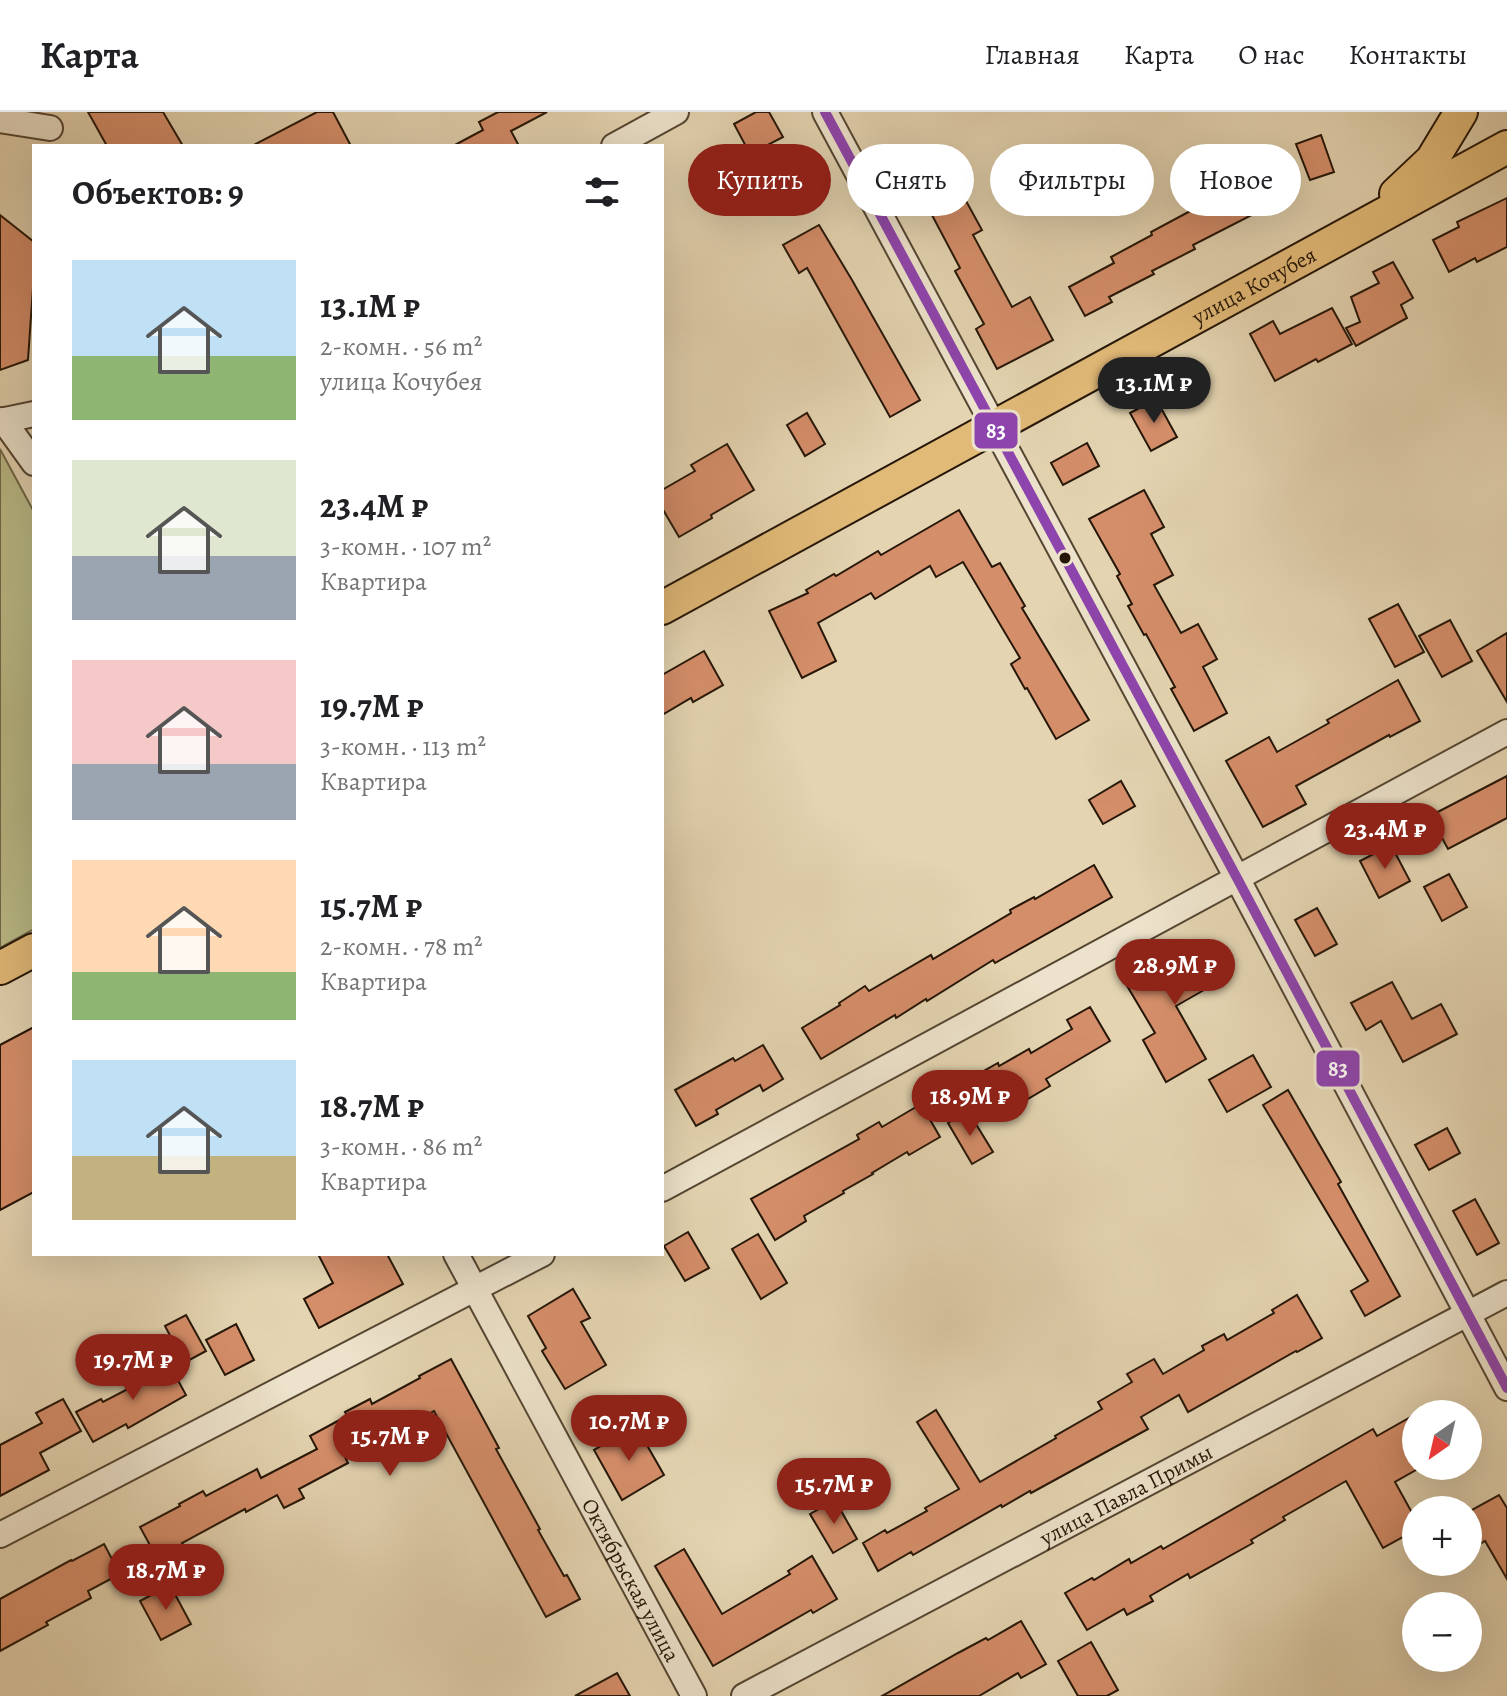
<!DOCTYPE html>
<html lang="ru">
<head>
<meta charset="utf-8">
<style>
	:root { --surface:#fff; --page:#f6f6f6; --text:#202124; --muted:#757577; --line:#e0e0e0; --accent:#8f2418 }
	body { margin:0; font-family:Alegreya,serif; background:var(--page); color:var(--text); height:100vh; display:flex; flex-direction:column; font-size:30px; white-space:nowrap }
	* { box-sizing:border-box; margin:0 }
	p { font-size:26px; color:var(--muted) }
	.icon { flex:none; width:44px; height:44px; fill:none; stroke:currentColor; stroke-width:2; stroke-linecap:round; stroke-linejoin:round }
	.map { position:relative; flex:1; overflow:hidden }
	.details { position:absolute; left:32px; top:32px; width:632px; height:1112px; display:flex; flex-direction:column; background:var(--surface); border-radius:0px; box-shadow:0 8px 32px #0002 }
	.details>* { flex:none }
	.top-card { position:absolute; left:688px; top:32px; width:698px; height:72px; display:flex; gap:16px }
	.needle { width:52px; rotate:214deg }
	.tools { position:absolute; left:1402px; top:1288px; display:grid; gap:16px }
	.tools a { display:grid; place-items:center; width:80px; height:80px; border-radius:50%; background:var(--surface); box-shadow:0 8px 32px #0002; font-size:40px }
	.price { position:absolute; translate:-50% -68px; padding:0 18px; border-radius:28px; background:var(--accent); color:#fff; font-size:26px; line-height:52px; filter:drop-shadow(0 2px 4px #0008) }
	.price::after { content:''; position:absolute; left:50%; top:48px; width:24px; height:18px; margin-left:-12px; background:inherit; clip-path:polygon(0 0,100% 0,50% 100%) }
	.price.selected { background:#222; color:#fff }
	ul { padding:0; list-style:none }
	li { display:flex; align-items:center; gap:24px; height:200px; padding:0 40px }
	li span { display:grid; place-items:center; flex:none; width:224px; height:160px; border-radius:0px; color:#555 }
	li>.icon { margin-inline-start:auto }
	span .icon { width:96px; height:96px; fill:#fffc; stroke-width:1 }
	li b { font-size:34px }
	h2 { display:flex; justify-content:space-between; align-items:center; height:96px; padding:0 40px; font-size:34px }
	.pill { padding:0 28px; border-radius:36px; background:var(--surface); box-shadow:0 8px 32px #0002; font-size:28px; line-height:72px }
	.pill.selected { background:var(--accent); color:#fff }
	header { display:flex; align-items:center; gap:48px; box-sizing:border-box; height:112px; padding:0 40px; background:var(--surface); border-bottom:2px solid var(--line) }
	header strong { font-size:38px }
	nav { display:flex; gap:44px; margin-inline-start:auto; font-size:28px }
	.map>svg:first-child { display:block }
	.green { fill:#babb88; stroke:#706848; stroke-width:2 }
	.building { fill:#d58e6a; stroke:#251607; stroke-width:2 }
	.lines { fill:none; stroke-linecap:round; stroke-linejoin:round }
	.minor-casing { stroke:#554632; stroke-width:28 }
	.major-casing { stroke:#251607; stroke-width:36 }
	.minor { stroke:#ede3cc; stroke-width:24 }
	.major { stroke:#e2ba78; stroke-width:32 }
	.bus-1-casing { stroke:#ede3cc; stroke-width:16 }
	.bus-1 { stroke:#8e44ad; stroke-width:10 }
	.bus-dot { fill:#251607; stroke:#ede3cc; stroke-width:3 }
	.labels { text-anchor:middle; stroke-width:6; stroke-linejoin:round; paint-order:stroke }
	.street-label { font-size:22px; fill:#251607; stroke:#ede3cc }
	.line-badge { stroke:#ede3cc; stroke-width:3 }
	.badge-label { font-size:22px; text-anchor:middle; font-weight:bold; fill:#fff }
</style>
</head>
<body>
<header>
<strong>Карта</strong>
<nav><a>Главная</a><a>Карта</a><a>О нас</a><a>Контакты</a></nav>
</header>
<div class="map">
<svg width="1507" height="1584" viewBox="0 0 1507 1584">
	<rect width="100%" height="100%" fill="#e4d4b1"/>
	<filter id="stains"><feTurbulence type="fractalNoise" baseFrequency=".0025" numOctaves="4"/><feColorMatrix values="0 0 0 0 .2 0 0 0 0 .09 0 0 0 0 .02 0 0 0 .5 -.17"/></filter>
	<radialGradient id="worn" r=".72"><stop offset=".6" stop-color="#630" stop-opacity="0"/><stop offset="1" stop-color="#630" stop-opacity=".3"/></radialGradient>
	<!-- green -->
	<path class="green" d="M0,337l34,63v417l-34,19z"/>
	<!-- building -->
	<g class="building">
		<path d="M88,0h75l20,34h-76z"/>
		<path d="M317,0h16l18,34h-99z"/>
		<path d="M498,0h49l-36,19 8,15h-66l30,-16 -4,-8z"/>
		<path d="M756,0h13l14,25 -33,17 -16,-30z"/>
		<path d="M1321,23l13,37 -24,8 -14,-36z"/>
		<path d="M934,39l27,50 4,-2 17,31 -9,5 39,72 18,-10 23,43 -56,29 -21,-40 8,-5 -29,-53 5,-3 -54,-102z"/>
		<path d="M1257,57l18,34 -82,42 2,4 -43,22 2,3 -45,23 3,5 -27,14 -16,-29 45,-24 -3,-6 41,-22 -1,-3 43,-23 -3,-5z"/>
		<path d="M1507,86v49l-30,15 -2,-4 -26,14 -16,-32 26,-13 -2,-5z"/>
		<path d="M0,103l34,27v31l-6,87 -28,10z"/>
		<path d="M819,113l33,55 68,120 -30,17 -83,-149 -8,5 -16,-28z"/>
		<path d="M1393,150l20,36 -12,7 6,13 -51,28 -10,-18 14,-6 -9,-25 28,-14 -6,-11z"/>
		<path d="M1332,196l20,36 -34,18 -2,-3 -41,22 -25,-47 23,-13 7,13z"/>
		<path d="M1156,287l21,38 -26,14 -21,-38z"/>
		<path d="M807,301l18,31 -20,12 -18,-31z"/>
		<path d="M1087,331l12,23 -36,19 -12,-22z"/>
		<path d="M727,332l27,46 -43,25 1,3 -33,19 -17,-29v-18l33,-19 -4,-6z"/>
		<path d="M1144,378l20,37 -13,7 22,41 -19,10 27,48 17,-9 19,35 -14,8 24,46 -33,18 -23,-42 4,-2 -29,-53 -2,1 -16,-29 4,-2 -15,-28 3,-2 -31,-55z"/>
		<path d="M959,398l33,57 8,-4 25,43 -3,2 67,112 -33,19 -29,-51 -2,1 -14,-25 9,-6 -57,-96 -27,15 -6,-11 -55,33 -4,-6 -53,30 18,38 -34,17 -33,-67 39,-18 -2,-3 28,-16 2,2 42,-25 3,4z"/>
		<path d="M1398,492l26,48 -29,15 -26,-48z"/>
		<path d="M1450,508l22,41 -30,16 -23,-41z"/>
		<path d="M1507,521v69l-30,-51z"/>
		<path d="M704,539l19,34 -30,17 -2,-4 -29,17v-40z"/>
		<path d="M1398,568l22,41 -30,16 -1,-2 -93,51 10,18 -43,23 -37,-66 43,-24 8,15 52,-29 -2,-3z"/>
		<path d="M1507,664v42l-59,31 -18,-33z"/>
		<path d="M1121,669l14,25 -32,18 -14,-24z"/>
		<path d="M1391,733l19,36 -31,17 -19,-37z"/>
		<path d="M1094,753l18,32 -117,66 -2,-3 -66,41 -1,-2 -30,19 -1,-3 -74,44 -19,-31 38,-23 -1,-2 26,-17 4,5 62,-36 2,4 78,-46 -1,-3 24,-13 1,2z"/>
		<path d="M1449,762l18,33 -25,14 -18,-34z"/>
		<path d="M1317,796l20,36 -22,12 -20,-36z"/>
		<path d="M1203,828l22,38 -49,28 30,53 -40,23 -23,-42 12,-7 -29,-49z"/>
		<path d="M1392,870l20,37 29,-15 16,30 -54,28 -22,-41 -15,9 -15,-27z"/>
		<path d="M1090,895l20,34 -64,38 4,7 -24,14 -6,-11 -28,17 -17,-30 23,-13 1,3 30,-17 2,4 41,-24 -5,-9z"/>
		<path d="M34,915v165l-34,18v-165z"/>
		<path d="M763,933l20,34 -20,12 -3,-6 -44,25 2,4 -22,12 -21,-36 58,-32 2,3z"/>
		<path d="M1253,943l18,32 -44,25 -18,-32z"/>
		<path d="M1288,978l53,92 -3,2 62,112 -35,20 -14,-25 17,-10 -105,-176z"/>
		<path d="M921,992l19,33 -31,18 -2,-3 -35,21 1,1 -30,17 1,2 -40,23 2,5 -31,19 -24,-41 108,-60 -2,-4 22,-13 3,5z"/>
		<path d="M968,999l25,41 -21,12 -24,-41z"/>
		<path d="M1447,1016l13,25 -31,17 -14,-25z"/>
		<path d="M1475,1087l24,44 -22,12 -24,-44z"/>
		<path d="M688,1120l21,36 -24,13 -21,-35z"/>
		<path d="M758,1122l29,49 -26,16 -29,-50z"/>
		<path d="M318,1142h69l16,30 -84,44 -15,-29 29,-16z"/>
		<path d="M573,1177l17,29 -9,4 25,43 -41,24 -23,-38 4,-3 -18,-32z"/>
		<path d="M1297,1183l25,43 -25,14 -1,-1 -108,61 -9,-17 -38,22 7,12 -117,64 -1,-2 -28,16 -1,-2 -88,50 -2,-3 -33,19 -15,-28 22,-13 2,3 40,-22 -2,-3 34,-19 -42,-67 19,-12 44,72 76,-44 -1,-2 47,-27 -4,-7 34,-20 -5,-8 27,-15 9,15 41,-24 -2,-4 22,-12 3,6 47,-27 -2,-3z"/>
		<path d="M186,1203l20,36 -22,12 -19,-37z"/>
		<path d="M236,1212l18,36 -29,15 -19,-35z"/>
		<path d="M166,1246l20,37 -58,33 -2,-4 -33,18 -17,-30 25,-13 2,3 44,-23 -5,-8z"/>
		<path d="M451,1247l48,89 -3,1 44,80 -2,1 26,46 3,-1 13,24 -34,18 -112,-206 -36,19 -2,-3 -52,28 4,8 -49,26 5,9 -20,10 -7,-13 -31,17 -1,-3 -63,34 2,3 -26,14 -18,-33 40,-21 -1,-2 24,-13 3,5 51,-27 4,9 56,-29 -7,-13 37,-20 -2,-4 25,-13 2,5 48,-26 -1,-2z"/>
		<path d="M63,1287l18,32 -41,22 9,17 -49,26v-51l42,-22 -6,-10z"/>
		<path d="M1416,1302v56l-21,12 21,38v10l-33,18 -37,-67 -63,36 2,3 -34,20 2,3 -63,35 -2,-4 -38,22 3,5 -26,14 -3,-6 -37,21 -22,-37 27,-15 2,2 35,-21 2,4 30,-17 2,3 210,-120 4,7z"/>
		<path d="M636,1314l28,49 -42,25 -28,-50z"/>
		<path d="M1499,1383l8,13v71l-22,-38 -5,3 -12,-21v-11z"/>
		<path d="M835,1388l22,39 -24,14 -23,-39z"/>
		<path d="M104,1432l16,30 -32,17 3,7 -45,24 2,3 -48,26v-52l71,-39 1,1z"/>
		<path d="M684,1437l38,65 68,-40 -2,-3 24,-15 25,43 -24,14 -2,-3 -98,56 -58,-100z"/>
		<path d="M170,1473l21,39 -30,16 -21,-39z"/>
		<path d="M1021,1509l25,43 -25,14 -3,-5 -39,23h-97l76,-43 28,-15 2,2z"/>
		<path d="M1091,1530l27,48 -11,6h-29l-20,-35z"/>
		<path d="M617,1561l13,23h-55z"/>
	</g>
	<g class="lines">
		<defs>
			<g id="minor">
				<path d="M825,0l412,766 270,510"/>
				<path d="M0,8l50,8"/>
				<path d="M614,34l62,-34"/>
				<path d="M3,308l31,43"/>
				<path d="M0,309l34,-7"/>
				<path d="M662,1077l845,-457"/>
				<path id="s1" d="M456,1142l238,442"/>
				<path d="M0,1423l542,-281"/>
				<path id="s2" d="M744,1584l763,-403"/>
			</g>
			<g id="major">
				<path d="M1396,82l36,-34 29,-48"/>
				<path id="s3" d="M662,496l845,-461"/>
				<path d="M0,856l34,-18"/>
			</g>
		</defs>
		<!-- minor casing -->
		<use href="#minor" class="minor-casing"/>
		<!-- major casing -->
		<use href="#major" class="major-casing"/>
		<!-- minor -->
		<use href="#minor" class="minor"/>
		<!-- major -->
		<use href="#major" class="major"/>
		<defs>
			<path id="bus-1" d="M825,0l412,766 270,510"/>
		</defs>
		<!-- bus-1 casing -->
		<use href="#bus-1" class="bus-1-casing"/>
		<!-- bus-1 -->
		<use href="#bus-1" class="bus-1"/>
	</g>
	<!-- markers -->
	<circle class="bus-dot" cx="1065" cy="446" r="7"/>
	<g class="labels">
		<!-- street labels -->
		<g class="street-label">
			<text dy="8" stroke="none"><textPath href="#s3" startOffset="674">улица Кочубея</textPath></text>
			<text dy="8" stroke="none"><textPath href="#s2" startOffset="432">улица Павла Примы</textPath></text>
			<text dy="8" stroke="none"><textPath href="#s1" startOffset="370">Октябрьская улица</textPath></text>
		</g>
	</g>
	<g class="line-badge">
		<rect x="973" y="299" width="46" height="39" rx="8" fill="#8e44ad"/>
		<rect x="1315" y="937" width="46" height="39" rx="8" fill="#8e44ad"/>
	</g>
	<g class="badge-label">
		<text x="996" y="326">83</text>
		<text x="1338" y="964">83</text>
	</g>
	<rect width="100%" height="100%" filter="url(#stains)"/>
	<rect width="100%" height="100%" fill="url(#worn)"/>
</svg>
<div class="tools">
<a><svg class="needle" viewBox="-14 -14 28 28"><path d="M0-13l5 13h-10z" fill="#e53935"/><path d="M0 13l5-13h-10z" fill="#757577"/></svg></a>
<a>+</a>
<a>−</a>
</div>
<b class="price selected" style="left:1154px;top:313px">13.1M ₽</b>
<b class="price" style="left:1385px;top:759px">23.4M ₽</b>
<b class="price" style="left:1175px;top:895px">28.9M ₽</b>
<b class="price" style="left:970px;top:1026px">18.9M ₽</b>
<b class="price" style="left:133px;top:1290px">19.7M ₽</b>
<b class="price" style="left:629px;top:1351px">10.7M ₽</b>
<b class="price" style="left:390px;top:1366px">15.7M ₽</b>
<b class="price" style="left:834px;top:1414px">15.7M ₽</b>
<b class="price" style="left:166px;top:1500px">18.7M ₽</b>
<div class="top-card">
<a class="pill selected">Купить</a>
<a class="pill">Снять</a>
<a class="pill">Фильтры</a>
<a class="pill">Новое</a>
</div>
<section class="details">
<h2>Объектов: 9<svg class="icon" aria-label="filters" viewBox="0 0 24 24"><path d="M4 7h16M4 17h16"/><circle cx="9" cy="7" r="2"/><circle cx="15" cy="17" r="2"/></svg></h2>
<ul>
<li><span style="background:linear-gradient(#bfe0f5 60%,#8fb573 0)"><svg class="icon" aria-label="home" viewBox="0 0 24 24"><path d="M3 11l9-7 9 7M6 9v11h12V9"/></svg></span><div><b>13.1M ₽</b><p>2-комн. · 56 m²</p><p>улица Кочубея</p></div></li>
<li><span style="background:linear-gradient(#dfe7d0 60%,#9aa5b1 0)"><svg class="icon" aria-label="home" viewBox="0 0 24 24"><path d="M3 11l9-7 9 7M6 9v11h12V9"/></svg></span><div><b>23.4M ₽</b><p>3-комн. · 107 m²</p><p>Квартира</p></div></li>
<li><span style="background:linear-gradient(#f6c9c9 65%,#9aa5b1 0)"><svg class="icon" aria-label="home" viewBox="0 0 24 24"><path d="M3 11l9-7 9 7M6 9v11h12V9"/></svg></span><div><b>19.7M ₽</b><p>3-комн. · 113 m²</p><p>Квартира</p></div></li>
<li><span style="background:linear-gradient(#ffd9b3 70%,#8fb573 0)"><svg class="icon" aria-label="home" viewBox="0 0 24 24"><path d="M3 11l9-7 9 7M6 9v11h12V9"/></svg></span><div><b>15.7M ₽</b><p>2-комн. · 78 m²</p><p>Квартира</p></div></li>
<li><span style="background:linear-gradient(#bfe0f5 60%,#c2b280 0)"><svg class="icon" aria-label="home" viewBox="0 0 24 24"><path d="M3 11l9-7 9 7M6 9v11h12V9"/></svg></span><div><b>18.7M ₽</b><p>3-комн. · 86 m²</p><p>Квартира</p></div></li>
</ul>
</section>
</div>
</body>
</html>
